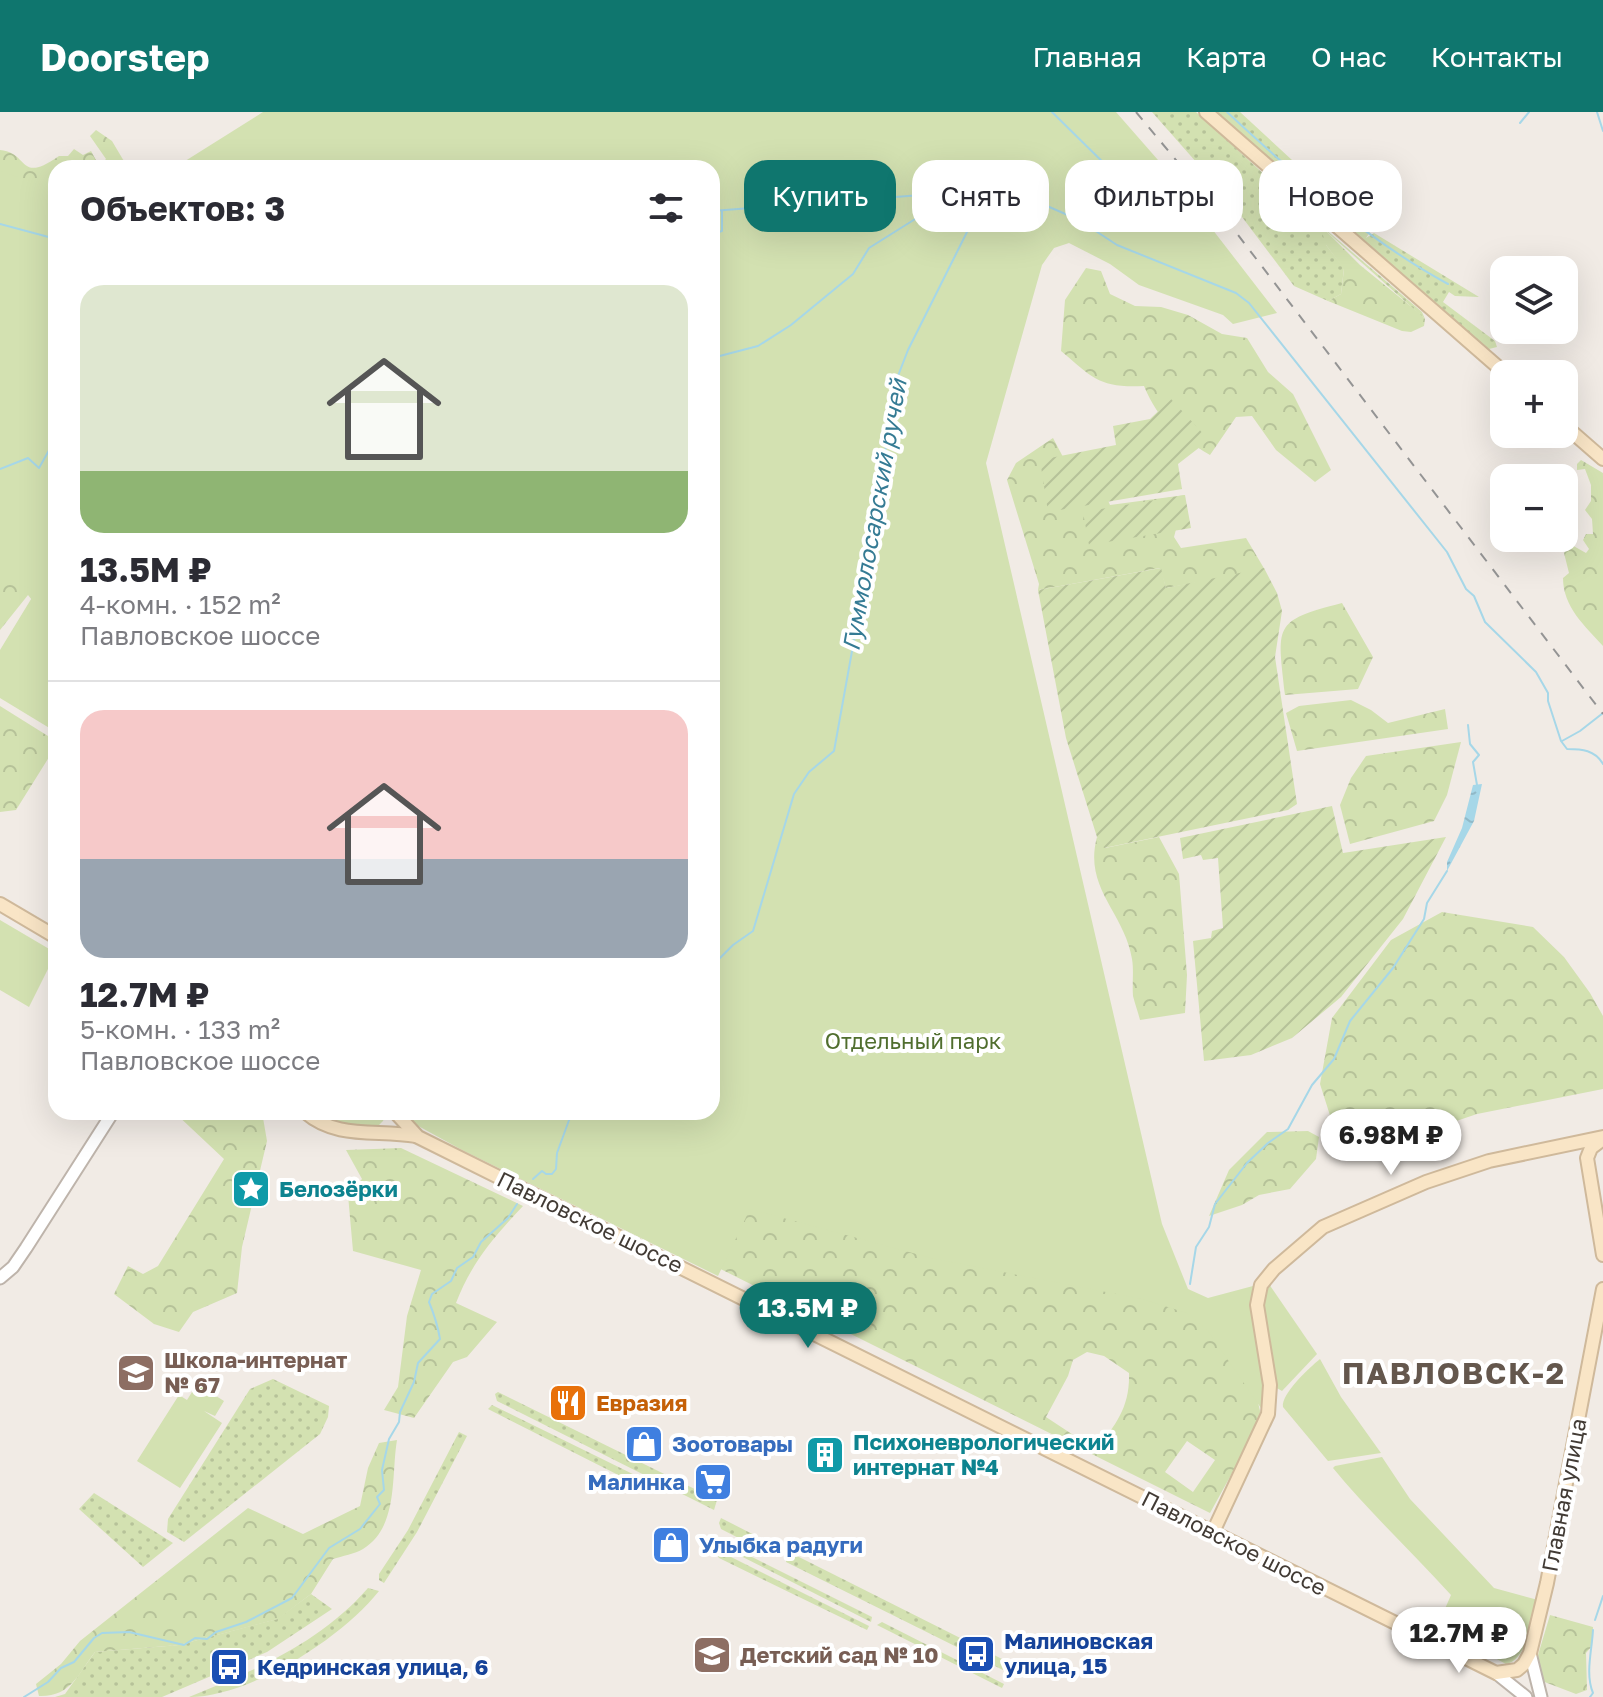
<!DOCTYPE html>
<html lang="ru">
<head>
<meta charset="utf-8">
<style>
	:root { --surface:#fff; --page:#f2f2f3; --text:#2b2b33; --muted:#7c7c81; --line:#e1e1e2; --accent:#0f766e }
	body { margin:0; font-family:"Golos Text",sans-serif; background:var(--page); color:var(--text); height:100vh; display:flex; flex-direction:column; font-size:30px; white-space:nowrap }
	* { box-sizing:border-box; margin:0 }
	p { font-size:26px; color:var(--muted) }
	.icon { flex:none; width:44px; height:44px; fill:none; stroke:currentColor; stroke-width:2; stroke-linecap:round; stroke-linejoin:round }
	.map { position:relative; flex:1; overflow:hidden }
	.panel { position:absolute; left:48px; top:48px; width:672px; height:960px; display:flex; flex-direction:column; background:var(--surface); border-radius:24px; box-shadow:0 8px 32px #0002 }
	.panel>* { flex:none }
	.top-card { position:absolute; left:744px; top:48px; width:738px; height:72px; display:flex; gap:16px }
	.fabs { position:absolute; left:1490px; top:144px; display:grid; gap:16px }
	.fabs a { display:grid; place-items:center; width:88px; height:88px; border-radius:16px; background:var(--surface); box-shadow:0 8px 32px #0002; font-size:40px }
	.price { position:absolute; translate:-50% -68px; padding:0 18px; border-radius:28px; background:#fff; color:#222; font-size:26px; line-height:52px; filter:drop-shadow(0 2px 4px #0008) }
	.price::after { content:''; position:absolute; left:50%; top:48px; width:24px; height:18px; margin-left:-12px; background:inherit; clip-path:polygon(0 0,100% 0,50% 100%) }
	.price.selected { background:var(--accent); color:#fff }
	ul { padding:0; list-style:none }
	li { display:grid; align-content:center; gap:16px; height:424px; padding:0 32px }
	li+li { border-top:2px solid var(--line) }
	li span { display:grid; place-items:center; height:248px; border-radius:24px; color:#555 }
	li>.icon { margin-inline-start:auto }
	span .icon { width:144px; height:144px; fill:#fffc; stroke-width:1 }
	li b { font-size:34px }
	h2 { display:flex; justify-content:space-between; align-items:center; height:96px; padding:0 32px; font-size:34px }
	.tag { padding:0 28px; border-radius:24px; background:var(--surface); box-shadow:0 8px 32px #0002; font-size:28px; line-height:72px }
	.tag.selected { background:var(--accent); color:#fff }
	header { display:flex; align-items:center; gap:48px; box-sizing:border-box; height:112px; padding:0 40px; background:var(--accent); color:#fff }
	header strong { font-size:38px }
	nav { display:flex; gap:44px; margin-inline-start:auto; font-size:28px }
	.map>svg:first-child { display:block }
	.grass { fill:url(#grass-dots) }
	.forest { fill:url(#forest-crowns); fill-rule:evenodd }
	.park { fill:#d3e1b1 }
	.garden { fill:url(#garden-furrows) }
	.water { fill:url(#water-ripples) }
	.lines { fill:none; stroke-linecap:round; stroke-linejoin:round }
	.stream { stroke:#a6d7e8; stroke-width:2 }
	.tertiary-casing { stroke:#beb4ab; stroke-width:15 }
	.secondary-casing { stroke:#cfb99b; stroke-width:16 }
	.tertiary { stroke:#fff; stroke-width:11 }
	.secondary { stroke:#f9e5c6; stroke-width:12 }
	.rail { stroke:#949494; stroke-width:2; stroke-dasharray:10 10; stroke-linecap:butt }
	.labels { text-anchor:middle; stroke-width:8; stroke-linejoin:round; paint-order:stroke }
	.park-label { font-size:22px; fill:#506e2e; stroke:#fff }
	.culture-label { font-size:22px; font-weight:bold; fill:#0d838f; stroke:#fff; text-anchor:start }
	.street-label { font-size:22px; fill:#423b35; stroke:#fff }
	.education-label { font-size:22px; font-weight:bold; fill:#785e54; stroke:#fff; text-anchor:start }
	.food-label { font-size:22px; font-weight:bold; fill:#c56008; stroke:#fff; text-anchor:start }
	.shop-label { font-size:22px; font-weight:bold; fill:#366cbe; stroke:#fff; text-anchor:start }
	.transit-label { font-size:22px; font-weight:bold; fill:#164399; stroke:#fff; text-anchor:start }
	.water-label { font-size:24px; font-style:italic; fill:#357b94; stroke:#fff }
	.district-label { font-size:30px; font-weight:bold; letter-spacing:2px; fill:#64574d; stroke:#fff }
</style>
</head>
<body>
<header>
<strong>Doorstep</strong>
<nav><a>Главная</a><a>Карта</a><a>О нас</a><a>Контакты</a></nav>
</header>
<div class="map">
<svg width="1603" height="1585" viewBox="0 0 1603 1585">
	<defs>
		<pattern id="grass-dots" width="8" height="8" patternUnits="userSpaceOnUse" patternTransform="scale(2)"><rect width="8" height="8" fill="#d3e1b1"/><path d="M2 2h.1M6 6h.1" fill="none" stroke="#b6c299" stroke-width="1.8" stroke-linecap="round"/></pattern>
		<pattern id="forest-crowns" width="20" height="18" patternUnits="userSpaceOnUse" patternTransform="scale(2)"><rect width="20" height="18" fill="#d3e1b1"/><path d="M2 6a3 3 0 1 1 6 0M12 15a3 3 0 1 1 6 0" fill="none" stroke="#b6c299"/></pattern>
		<pattern id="garden-furrows" width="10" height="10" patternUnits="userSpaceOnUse" patternTransform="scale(2)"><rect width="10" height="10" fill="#d3e1b1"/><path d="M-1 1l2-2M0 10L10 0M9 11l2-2" fill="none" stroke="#b6c299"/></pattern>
		<pattern id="water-ripples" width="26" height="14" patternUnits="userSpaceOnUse" patternTransform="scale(2)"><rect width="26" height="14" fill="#a6d7e8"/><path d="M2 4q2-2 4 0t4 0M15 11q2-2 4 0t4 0" fill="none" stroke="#90b9c8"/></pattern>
	</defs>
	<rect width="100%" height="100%" fill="#f1ebe5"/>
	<!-- grass -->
	<g class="grass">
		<path d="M1152,0h44l107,98 119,102 3,7 -99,-88v14l18,23 -3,26 -13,7 -34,-15 -67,-89z"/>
		<path d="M1216,0h24l130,120 -4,6 8,-5 105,64 -24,-1 -6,-4 -6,10 52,39 2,6 -8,2 -10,-7z"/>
		<path d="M273,1267l56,27 -1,11 -8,17 -136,108 -17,-10 1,-13 82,-130z"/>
		<path d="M498,1280l219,108 -3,10 -217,-109 -2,-7z"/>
		<path d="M492,1293l155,76 -3,7 -156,-79z"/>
		<path d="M459,1320l8,4 -50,96 -33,51 -5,-3v-6l29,-44z"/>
		<path d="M94,1381l79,50 -30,24 -64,-58z"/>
		<path d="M721,1406l57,29 -6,8 -51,-26 -2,-6z"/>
		<path d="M718,1428l154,77 -1,5 -158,-80z"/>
		<path d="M713,1436l156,78 -2,4 -148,-72z"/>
		<path d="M787,1439l227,114 -5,8 -223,-111z"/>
		<path d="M368,1476l11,3c-37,47 -129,106 -190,106 66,-27 130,-53 179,-109z"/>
		<path d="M311,1482l21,15 -65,43 -105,45h-107l10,-3 30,-42 84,-7 98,-26z"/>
		<path d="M882,1510l122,62 -2,4 -125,-63z"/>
	</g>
	<!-- forest -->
	<g class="forest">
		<path d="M96,18l16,11 16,27h-72v58l-56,-1v-75c29,2 18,35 59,6h9l6,-7 9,6 8,-4 6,11h6l3,-3 -16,-23z"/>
		<path d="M1326,119l34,34 59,48 6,6 -1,7 -13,6 -9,-1 -74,-30 13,-7 3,-25 -18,-24 -4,-13z"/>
		<path d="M1086,156l15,3 9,23 25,12 26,1 27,8 34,19 25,4 21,34 25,22 38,76 -16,12 -39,-32 -24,-34 -16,1 -26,38c-32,-19 -51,-33 -66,-69 -44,2 -50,-7 -83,-35l4,-51z"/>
		<path d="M1053,326l19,36 25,1 13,30 75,-10 -11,42 7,11 65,-10 19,32 -99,18 -6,-20 -122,22 1,-6 -32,-104 9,-17z"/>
		<path d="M1581,348l22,13v173c-18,-20 -40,-39 -40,-68l6,-5 -5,-20 6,-9 16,9 3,-4 -6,-9 3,-6h7l-1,-15 -7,-9 6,-9v-16l-6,-16 -8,1v-6z"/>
		<path d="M39,457l4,45 -15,-19 -28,35v-55z"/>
		<path d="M1342,491l31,54 -15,32 -73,6c-7,-69 -14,-74 57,-92z"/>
		<path d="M1351,588l20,10 17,13 57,-14 3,20 -151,22 -11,-38 13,-7z"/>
		<path d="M0,594l56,35v5l-40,64 -16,2z"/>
		<path d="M1461,630l-14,53 -13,26 -84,23 -10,-39 11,-27 15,-22z"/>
		<path d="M1097,725l8,11 54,-11 20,37 8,101 -2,38 -45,7c-2,-8 -5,-16 -7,-24 -1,-12 1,-25 -1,-37 -7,-46 -49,-71 -35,-122z"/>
		<path d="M1442,800l91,15 31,30 26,36 13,23v73l-126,25 -71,24 -64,15 -22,-69 12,-66 59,-78z"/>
		<path d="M174,1000h88l5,29 -25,106 -5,46 -44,19 -14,20 -25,-8 -40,-30 14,-28 15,8 15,-8 66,-107z"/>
		<path d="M1308,1019l11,6 -3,22 -26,30 -31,6 -17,10 -33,11 20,-46 38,-38z"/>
		<path d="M553,1022l635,167 65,81 9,37 -52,94 -672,-335zM1087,1240l17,4 25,17c1,34 -13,51 -33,77l-50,-33 22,-41 5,-16zM1187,1329l28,19 -22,32 -28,-20z"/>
		<path d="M401,1036l122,58c-30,32 -51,56 -67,97l41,19 -30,35 -14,5 -39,56 -30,-8 14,-23 9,-71 14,-46 -68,-19 -5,-56 14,-16 -16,-29z"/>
		<path d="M397,1328c-6,35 2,87 -34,109 -8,5 -21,7 -30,10l-22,35 -33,25 -99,26 -84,7c-17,22 -24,45 -56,44l-3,-12 25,-20 19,-23 168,-133 55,26 57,-28 8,-38 11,-25z"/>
		<path d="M1550,1503l43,12 -1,19 -6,7 1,37 -11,4 -34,-13 -4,-26z"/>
	</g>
	<!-- park -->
	<g class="park">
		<path d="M263,0h853l49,56 112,145 -44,11 -10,-9 -84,-30 -29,-21 -41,-21 -15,5 -12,17 -56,198 176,761 26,65 20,9 45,-12c-5,40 17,91 10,125l-55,-80 -21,-18 -45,-14 -211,-41 -181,-49 -32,67 -256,-126 -51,-28 5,-10h296v-944h-538z"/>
		<path d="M0,59l56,19v542l-56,-34v-48l36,-59 -19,-8 -17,1z"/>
		<path d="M0,808l56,33 -27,54 -29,-17z"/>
		<path d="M311,1000h75v1l-3,8 -7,7 -29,1z"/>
		<path d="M1269,1172l48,70 -35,37 -7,-4 -13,-78z"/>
		<path d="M1320,1247l21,38 40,56 -53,8 -45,-54c-2,-13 26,-39 37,-48z"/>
		<path d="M197,1272l27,17 -9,15 -11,-5 18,12 -42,65 -43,-27 42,-66 8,5z"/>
		<path d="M1382,1345l28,42 84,89 44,12c-6,19 -11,60 -32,64l-69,-37 14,-32c-38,-42 -81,-82 -118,-127l2,-2z"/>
	</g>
	<!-- garden -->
	<g class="garden">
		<path d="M1171,287l38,41 -31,24 4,25 -134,23 -8,-52 76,-15 -3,-19 37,-7z"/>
		<path d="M1185,383l6,33 -102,17 -6,-33z"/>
		<path d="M1161,456l5,20 98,-20 13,25 5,18 -7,46 22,147 -9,6 -184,38 -7,-11 -31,-99 -28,-148z"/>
		<path d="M1332,694l11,47 103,-16 -43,82 -62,78 -49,41 -41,17 -47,6 -11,-120 18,-3 1,-7 11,-3 -5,-70 -15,2 -2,-5 -18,4 -3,-21z"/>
	</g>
	<!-- water -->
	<path class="water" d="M1482,672l-8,37 -27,50v-9l15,-34 11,-43z"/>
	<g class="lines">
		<!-- stream -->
		<g class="stream">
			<path d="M1052,0l68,67 6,18 -3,20"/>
			<path d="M1227,0c69,64 138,127 221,172"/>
			<path d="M1597,0l6,19"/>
			<path d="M1520,11l9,-11"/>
			<path d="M1006,76l6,-5 4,7"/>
			<path d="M712,99l287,-22h7l5,4 7,-2 6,11"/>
			<path d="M0,112l56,15"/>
			<path d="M712,122l10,-3v-20"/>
			<path d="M712,246l46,-12 33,-21 62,-51 16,-26 51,-32 17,-7 42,-3"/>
			<path d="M0,357l28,-11 11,10 17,-30"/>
			<path d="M1468,613l2,19 9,11 -6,7 4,23"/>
			<path d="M1562,629l18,-10 23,-18"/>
			<path d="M712,854l21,-21 20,-14 41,-137 15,-22 25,-21 35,-194 27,-176 12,-31 72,-144 11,-5 20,5 27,-4 41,18 38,25 119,48 13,10 198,249 19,37 8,7 11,26 51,50 12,21v8l13,40 6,8c15,0 28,1 36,15"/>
			<path d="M533,1067l9,-8 4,3h6l4,-5 1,-16 15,-41"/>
			<path d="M1190,1172l6,-37 13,-20 6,-23 32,-41 21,-20 20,-14 24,-44 22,-26 16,-38 43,-53 31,-49 3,-16 20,-32"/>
			<path d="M1595,1508l8,-24"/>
			<path d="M24,1585l24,-15 13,-14 13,-6 20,-24 8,-5 27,-1 55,13 11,-7 12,1 9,-7 30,-10 46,-24 37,-50 31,-19 20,-25 -3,-7 7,-7 -2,-20 7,-31 10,-17 1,-10 14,-30 4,-19 22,-24c-2,-12 -6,-25 -11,-37l3,-8 19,-13 6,-13 16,-11 8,-15 27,-24 9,-14"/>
			<path d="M1590,1585l3,-4c-8,-19 -1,-43 0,-63"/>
		</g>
		<defs>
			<g id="tertiary">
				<path d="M0,1166l13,-11 13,-19 87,-136"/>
				<path d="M1530,1541l11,44"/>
				<path d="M1496,1561l30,24"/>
			</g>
			<g id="secondary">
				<path d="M1206,0l300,262"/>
				<path d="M1564,313l39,34"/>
				<path d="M0,792l56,33"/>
				<path d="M305,1000c32,28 72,17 111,24"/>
				<path d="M395,1000l23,25 1078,536 21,-3 7,-6 6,-11 17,-70 56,-294"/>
				<path d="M1603,1027l-12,9 -4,10 16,97"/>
				<path d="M1213,1420l55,-118 2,-29 -13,-80 4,-20 13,-16 49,-42 103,-45 63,-21 114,-24"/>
			</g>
		</defs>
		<!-- tertiary casing -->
		<use href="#tertiary" class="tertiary-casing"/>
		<!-- secondary casing -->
		<use href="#secondary" class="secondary-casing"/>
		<!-- tertiary -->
		<use href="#tertiary" class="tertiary"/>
		<!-- secondary -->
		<use href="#secondary" class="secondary"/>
		<!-- rail -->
		<path class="rail" d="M1136,0l99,119 368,483"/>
	</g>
	<!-- icons -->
	<defs>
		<symbol id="sight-square" viewBox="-11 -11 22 22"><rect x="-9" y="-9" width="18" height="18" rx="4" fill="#0f9aa8" stroke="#fff"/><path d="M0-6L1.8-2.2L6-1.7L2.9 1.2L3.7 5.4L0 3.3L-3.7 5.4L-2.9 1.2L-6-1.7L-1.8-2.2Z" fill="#fff"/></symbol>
		<symbol id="school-square" viewBox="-11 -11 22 22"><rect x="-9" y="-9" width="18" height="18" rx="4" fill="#8d6e63" stroke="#fff"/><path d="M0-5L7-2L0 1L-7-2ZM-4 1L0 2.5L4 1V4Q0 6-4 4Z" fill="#fff"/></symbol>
		<symbol id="restaurant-square" viewBox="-11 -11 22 22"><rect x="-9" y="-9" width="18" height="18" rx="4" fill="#e8710a" stroke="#fff"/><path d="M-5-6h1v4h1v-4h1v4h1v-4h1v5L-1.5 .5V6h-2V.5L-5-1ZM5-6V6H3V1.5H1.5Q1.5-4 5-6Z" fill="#fff"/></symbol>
		<symbol id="shop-square" viewBox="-11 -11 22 22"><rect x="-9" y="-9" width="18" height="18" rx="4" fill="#3f7fe0" stroke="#fff"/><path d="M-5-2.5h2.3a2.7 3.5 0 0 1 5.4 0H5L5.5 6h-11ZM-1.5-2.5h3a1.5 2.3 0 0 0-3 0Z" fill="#fff"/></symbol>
		<symbol id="building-square" viewBox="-11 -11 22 22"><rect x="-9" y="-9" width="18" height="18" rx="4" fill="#0f9aa8" stroke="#fff"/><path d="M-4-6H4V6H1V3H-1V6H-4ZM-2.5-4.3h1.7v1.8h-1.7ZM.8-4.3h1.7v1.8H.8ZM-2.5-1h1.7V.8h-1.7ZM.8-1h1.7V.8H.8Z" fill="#fff"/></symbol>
		<symbol id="supermarket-square" viewBox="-11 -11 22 22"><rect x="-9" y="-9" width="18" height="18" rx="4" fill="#3f7fe0" stroke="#fff"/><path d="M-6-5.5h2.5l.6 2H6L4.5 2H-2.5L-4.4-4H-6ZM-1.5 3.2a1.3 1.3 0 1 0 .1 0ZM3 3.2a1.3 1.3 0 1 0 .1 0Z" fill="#fff"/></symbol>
		<symbol id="bus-square" viewBox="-11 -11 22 22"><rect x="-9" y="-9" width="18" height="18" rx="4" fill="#1a4fb4" stroke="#fff"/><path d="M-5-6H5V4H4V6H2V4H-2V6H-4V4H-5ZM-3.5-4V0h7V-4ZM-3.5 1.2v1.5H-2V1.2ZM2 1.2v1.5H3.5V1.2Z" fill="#fff"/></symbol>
	</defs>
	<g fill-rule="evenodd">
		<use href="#sight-square" x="229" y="1055" width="44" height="44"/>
		<use href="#school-square" x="114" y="1239" width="44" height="44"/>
		<use href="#restaurant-square" x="546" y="1269" width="44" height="44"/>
		<use href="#shop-square" x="622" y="1310" width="44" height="44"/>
		<use href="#building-square" x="803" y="1321" width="44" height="44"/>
		<use href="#supermarket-square" x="691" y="1348" width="44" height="44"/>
		<use href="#shop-square" x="649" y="1411" width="44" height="44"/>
		<use href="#bus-square" x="954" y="1520" width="44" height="44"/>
		<use href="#school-square" x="690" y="1521" width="44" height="44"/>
		<use href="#bus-square" x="207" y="1533" width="44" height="44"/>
	</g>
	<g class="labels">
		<!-- park labels -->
		<g class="park-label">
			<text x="913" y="937">Отдельный парк</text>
		</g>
		<!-- culture labels -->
		<g class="culture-label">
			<text x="279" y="1085">Белозёрки</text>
			<text x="853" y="1338">Психоневрологический<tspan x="853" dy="25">интернат №4</tspan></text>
		</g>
		<!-- street labels -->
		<g class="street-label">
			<text transform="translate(590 1110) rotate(26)" y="8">Павловское шоссе</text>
			<text transform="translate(1564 1383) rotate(-79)" y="8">Главная улица</text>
			<text transform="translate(1234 1431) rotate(27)" y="8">Павловское шоссе</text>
		</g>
		<!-- education labels -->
		<g class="education-label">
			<text x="164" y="1256">Школа-интернат<tspan x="164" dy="25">№ 67</tspan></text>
			<text x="740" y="1551">Детский сад № 10</text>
		</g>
		<!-- food labels -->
		<g class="food-label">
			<text x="596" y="1299">Евразия</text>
		</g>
		<!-- shop labels -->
		<g class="shop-label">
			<text x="672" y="1340">Зоотовары</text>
			<text x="685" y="1378" text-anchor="end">Малинка</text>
			<text x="699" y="1441">Улыбка радуги</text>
		</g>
		<!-- transit labels -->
		<g class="transit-label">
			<text x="1004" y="1537">Малиновская<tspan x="1004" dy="25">улица, 15</tspan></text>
			<text x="257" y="1563">Кедринская улица, 6</text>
		</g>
		<!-- water labels -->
		<g class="water-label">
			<text transform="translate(875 403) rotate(-80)" y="8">Гуммолосарский ручей</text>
		</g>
		<!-- district labels -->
		<g class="district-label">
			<text x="1454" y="1272">ПАВЛОВСК-2</text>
		</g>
	</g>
</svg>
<div class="fabs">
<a><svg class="icon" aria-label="layers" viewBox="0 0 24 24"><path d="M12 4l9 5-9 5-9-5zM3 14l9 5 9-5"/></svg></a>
<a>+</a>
<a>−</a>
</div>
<b class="price" style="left:1391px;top:1065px">6.98M ₽</b>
<b class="price selected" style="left:808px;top:1238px">13.5M ₽</b>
<b class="price" style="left:1459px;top:1563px">12.7M ₽</b>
<div class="top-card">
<a class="tag selected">Купить</a>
<a class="tag">Снять</a>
<a class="tag">Фильтры</a>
<a class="tag">Новое</a>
</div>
<section class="panel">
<h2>Объектов: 3<svg class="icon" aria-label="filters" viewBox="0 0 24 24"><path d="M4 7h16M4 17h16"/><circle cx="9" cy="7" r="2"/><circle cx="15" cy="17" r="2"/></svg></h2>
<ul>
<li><span style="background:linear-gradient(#dfe7d0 75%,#8fb573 0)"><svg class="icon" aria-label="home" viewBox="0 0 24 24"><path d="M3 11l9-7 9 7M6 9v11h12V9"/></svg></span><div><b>13.5M ₽</b><p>4-комн. · 152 m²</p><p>Павловское шоссе</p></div></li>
<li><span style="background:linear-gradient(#f6c9c9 60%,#9aa5b1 0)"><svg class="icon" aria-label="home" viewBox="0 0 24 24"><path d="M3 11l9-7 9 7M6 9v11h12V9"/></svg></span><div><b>12.7M ₽</b><p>5-комн. · 133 m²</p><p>Павловское шоссе</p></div></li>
</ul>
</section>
</div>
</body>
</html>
